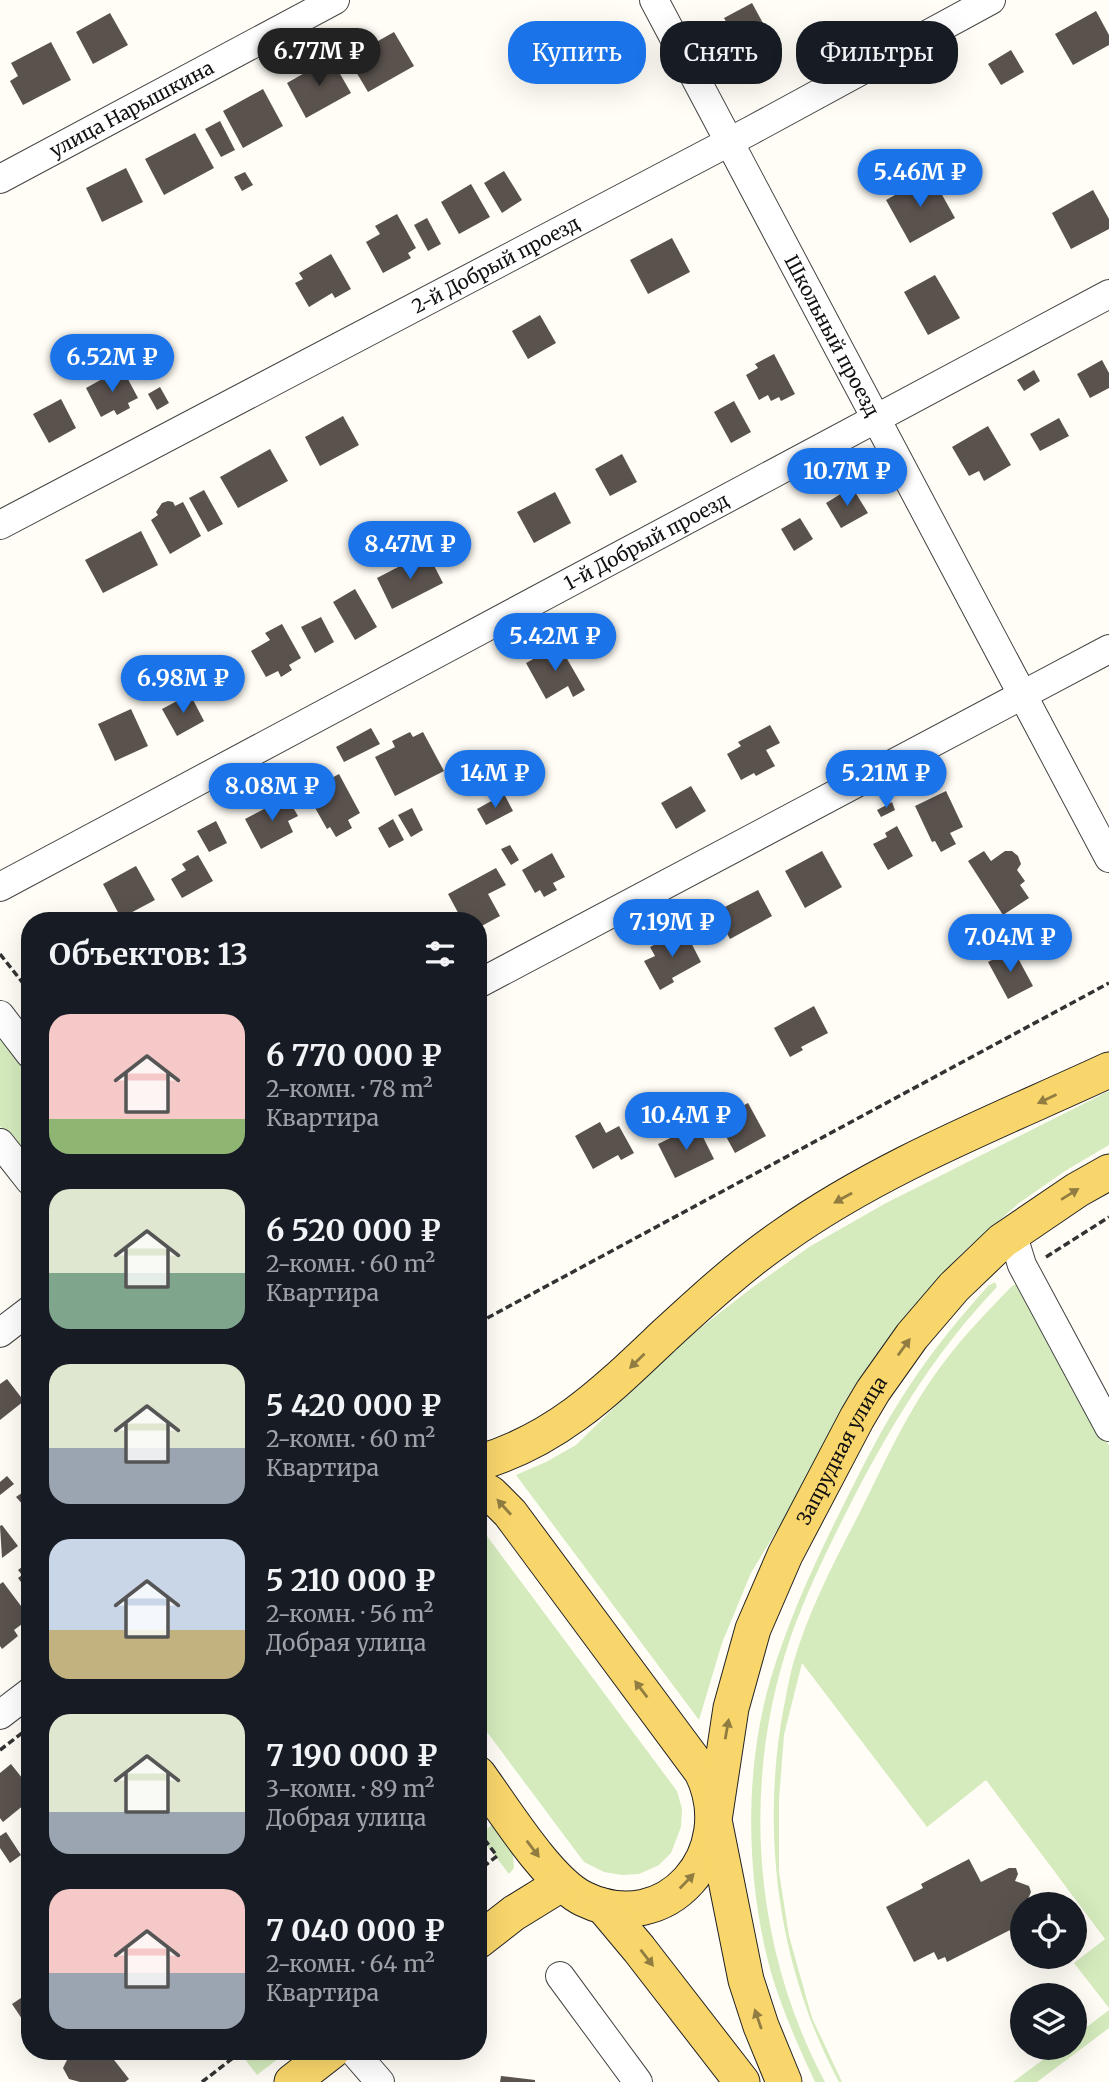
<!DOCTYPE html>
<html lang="ru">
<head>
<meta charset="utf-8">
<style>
	:root { --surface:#171b24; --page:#242831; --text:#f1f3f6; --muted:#9ea1a6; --accent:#1a73e8 }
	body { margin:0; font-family:Merriweather,serif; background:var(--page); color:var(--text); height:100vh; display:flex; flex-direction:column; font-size:26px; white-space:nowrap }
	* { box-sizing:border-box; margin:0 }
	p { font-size:23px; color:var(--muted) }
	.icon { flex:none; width:38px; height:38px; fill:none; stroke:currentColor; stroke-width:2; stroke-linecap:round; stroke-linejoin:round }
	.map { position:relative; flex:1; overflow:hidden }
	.details { position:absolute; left:21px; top:912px; width:466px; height:1148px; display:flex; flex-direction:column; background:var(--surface); border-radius:28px; box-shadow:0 7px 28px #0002 }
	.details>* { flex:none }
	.top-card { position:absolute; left:508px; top:21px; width:495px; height:63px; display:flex; gap:14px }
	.controls { position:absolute; left:1010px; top:1892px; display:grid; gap:14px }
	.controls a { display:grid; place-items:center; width:77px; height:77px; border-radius:50%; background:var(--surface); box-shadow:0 7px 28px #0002; font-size:35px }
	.price { position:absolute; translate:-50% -60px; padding:0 16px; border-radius:24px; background:var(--accent); color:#fff; font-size:23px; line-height:46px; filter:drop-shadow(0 2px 4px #0008) }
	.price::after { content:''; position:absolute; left:50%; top:42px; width:21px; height:16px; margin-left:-10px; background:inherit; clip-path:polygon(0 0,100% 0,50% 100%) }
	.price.active { background:#222; color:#fff }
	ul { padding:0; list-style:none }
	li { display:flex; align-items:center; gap:21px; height:175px; padding:0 28px }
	li span { display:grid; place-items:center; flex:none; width:196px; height:140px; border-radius:21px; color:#555 }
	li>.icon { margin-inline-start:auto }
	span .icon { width:84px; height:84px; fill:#fffc; stroke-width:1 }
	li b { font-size:30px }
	h2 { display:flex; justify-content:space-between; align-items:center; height:84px; padding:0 28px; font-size:30px }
	.chip { padding:0 24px; border-radius:28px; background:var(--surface); box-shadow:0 7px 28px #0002; font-size:24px; line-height:63px }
	.chip.active { background:var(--accent); color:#fff }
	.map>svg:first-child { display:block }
	.green { fill:#d5ebbd }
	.building { fill:#5a524d }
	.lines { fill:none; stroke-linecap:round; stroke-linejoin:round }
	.minor-casing { stroke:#444; stroke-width:30 }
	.major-casing { stroke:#222; stroke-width:37 }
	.path { stroke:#333; stroke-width:3.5; stroke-dasharray:7 3.5; stroke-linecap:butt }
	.minor { stroke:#fff; stroke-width:28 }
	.major { stroke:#f9d66b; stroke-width:35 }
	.oneway { fill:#917d42 }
	.labels { text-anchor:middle; stroke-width:7; stroke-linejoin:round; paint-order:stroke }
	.street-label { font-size:19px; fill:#111; stroke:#fff }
</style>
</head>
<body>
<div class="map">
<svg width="1109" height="2082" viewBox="0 0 1109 2082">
	<rect width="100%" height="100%" fill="#fffdf5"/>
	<!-- green -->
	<g class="green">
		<path d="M0,1038l30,39v83l-30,-34z"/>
		<path d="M1109,1091v54l-44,26 -46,32 -57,50 -56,64 -155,256 -29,70 -23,77 -183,-245 30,-13 30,-17 100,-98 73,-57 60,-43 77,-44z"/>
		<path d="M995,1282l2,5c-60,63 -99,127 -140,204 -24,47 -48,95 -66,145 -50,145 -39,310 34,446h-10c-16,-34 -31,-68 -42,-103 -27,-91 -30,-206 -3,-298 18,-60 43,-115 71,-171 21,-42 42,-85 69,-125 23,-35 50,-68 78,-99z"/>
		<path d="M1017,1284l16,12 76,150v562l-35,-45 31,-24 -119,-159 -59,47 -125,-164 -18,72 -5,64v73l10,64 23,82 30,64h-3c-61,-114 -79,-250 -55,-376 3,-14 5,-28 9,-42 15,-52 41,-102 66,-150 26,-52 50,-107 86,-153 20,-27 44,-51 67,-75z"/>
		<path d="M478,1524l199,267 5,18 -1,18 -10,26 -12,12 -20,9 -17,1 -18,-3 -20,-10 -106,-142z"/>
		<path d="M496,1822l16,22 2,24 -5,6 -30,-39z"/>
		<path d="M1109,2010v18l-72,54h-24l46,-34h15l1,-12z"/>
		<path d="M245,2051h43l-31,24 -16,-21z"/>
	</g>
	<!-- building -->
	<g class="building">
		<path d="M752,3l12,22 -28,15 -12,-22z"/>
		<path d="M1096,11l13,24v10l-36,20 -18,-31z"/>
		<path d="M110,13l18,32 -35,19 -17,-32z"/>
		<path d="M394,32l20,34 -46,26 -20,-34z"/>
		<path d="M51,42l20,38 -48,25 -13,-24 8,-5 -7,-13z"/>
		<path d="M1011,50l13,22 -23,13 -13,-21z"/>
		<path d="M331,58l20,35 -45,25 -19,-35z"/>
		<path d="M263,89l20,37 -40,22 -20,-37z"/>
		<path d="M220,121l15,29 -14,7 -16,-28z"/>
		<path d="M195,133l19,35 -50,27 -19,-36z"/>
		<path d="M126,168l17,34 -41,20 -16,-34z"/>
		<path d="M504,171l18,29 -20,13 -18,-30z"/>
		<path d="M245,172l8,13 -11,6 -8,-14z"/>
		<path d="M931,175l24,43 -45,25 -24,-43z"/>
		<path d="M471,184l19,33 -31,17 -18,-32z"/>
		<path d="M1093,190l16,29v10l-38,20 -19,-36z"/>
		<path d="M397,214l19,34 -8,5 3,5 -28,15 -17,-31 14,-8 -5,-8z"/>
		<path d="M427,218l14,26 -13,7 -14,-26z"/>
		<path d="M672,238l18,34 -42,22 -18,-34z"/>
		<path d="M331,254l20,35 -16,9 -3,-5 -23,14 -14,-24 8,-4 -4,-6z"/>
		<path d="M935,275l25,43 -32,17 -24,-43z"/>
		<path d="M540,315l16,28 -28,16 -16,-28z"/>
		<path d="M774,354l21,40 -14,7 -2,-4 -8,4 -3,-6 -9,5 -13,-25 12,-7 -3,-4z"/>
		<path d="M1102,360l7,13v15l-19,10 -13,-24z"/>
		<path d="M122,368l16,30 -10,5 2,5 -13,7 -3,-5 -13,7 -15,-29z"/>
		<path d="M1034,370l6,11 -16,10 -7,-11z"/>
		<path d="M160,387l9,16 -12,7 -9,-16z"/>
		<path d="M61,399l15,29 -27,15 -16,-29z"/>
		<path d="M734,401l17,31 -20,11 -17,-31z"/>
		<path d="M343,416l16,29 -39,21 -15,-29z"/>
		<path d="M1059,418l10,18 -29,15 -10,-17z"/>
		<path d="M988,426l23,39 -27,16 -5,-10 -10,5 -17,-29z"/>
		<path d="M270,449l18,32 -50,27 -18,-31z"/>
		<path d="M622,454l15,28 -27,14 -15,-27z"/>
		<path d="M852,487l16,26 -27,15 -15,-25z"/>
		<path d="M204,490l19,34 -15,8 -19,-34z"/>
		<path d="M555,492l16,31 -37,20 -17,-31z"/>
		<path d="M168,501l5,1 2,4 8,-4 18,34 -31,18 -19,-34 7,-5 -2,-3 6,-9z"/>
		<path d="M800,518l13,21 -19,12 -13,-22z"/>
		<path d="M141,531l17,34 -55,28 -18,-33z"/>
		<path d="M427,552l16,31 -51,26 -15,-31z"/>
		<path d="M355,589l22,38 -22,13 -22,-38z"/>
		<path d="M321,617l13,25 -19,11 -14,-26z"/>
		<path d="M282,624l19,34 -12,7 3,5 -11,7 -3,-6 -12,6 -15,-26 19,-11 -5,-7z"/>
		<path d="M559,645l26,45 -12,7 -5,-11 -22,13 -20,-36z"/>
		<path d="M190,694l14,27 -27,15 -15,-27z"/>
		<path d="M131,709l17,37 -33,15 -17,-37z"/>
		<path d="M770,725l10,18 -14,7 9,16 -19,10 -2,-3 -13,7 -14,-26 14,-8 -3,-4z"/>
		<path d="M371,728l9,16 -36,18 -8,-15z"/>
		<path d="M410,732l3,5 10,-5 21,39 -49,25 -20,-39 20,-10 -3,-6z"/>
		<path d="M300,769l10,19 -13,6 -10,-19z"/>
		<path d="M339,774l21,39 -12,7 4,8 -16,9 -6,-10 -3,2 -21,-37z"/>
		<path d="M691,786l15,25 -30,18 -15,-26z"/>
		<path d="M946,791l17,36 -13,6 6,11 -15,8 -6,-11 -3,1 -17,-36z"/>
		<path d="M504,794l9,17 -27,14 -9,-16z"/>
		<path d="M287,797l11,19 -10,5 5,11 -32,17 -16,-30z"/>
		<path d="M892,802l3,8 -14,7 -4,-7z"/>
		<path d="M412,808l11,22 -12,7 -13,-22z"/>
		<path d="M393,819l11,21 -15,8 -11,-20z"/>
		<path d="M216,821l11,22 -18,9 -12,-21z"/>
		<path d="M897,826l16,30 -25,14 -15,-26 14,-7 -2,-4z"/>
		<path d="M510,845l9,15 -8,5 -10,-16z"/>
		<path d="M822,851l20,36 -37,21 -20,-37z"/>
		<path d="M984,851l7,10 14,-10h7l6,5 3,8 -4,6 8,11 -5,4 9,13 -26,17 -35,-54z"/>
		<path d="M552,853l13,24 -12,6 4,7 -13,7 -4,-7 -5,3 -13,-23z"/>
		<path d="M198,855l15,26 -31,17 -11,-19 15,-9 -4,-6z"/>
		<path d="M136,866l19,34 -34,18 -18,-34z"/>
		<path d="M496,868l10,17 -18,9 12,22 -22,12v-8h-16l-14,-26z"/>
		<path d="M758,890l14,26 -42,23 -15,-27z"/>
		<path d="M684,929l17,33 -29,16 2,4 -14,8 -16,-29 11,-5 -5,-9z"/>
		<path d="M1013,949l20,37 -25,13 -20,-37z"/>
		<path d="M814,1006l14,27 -27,14 2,3 -13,7 -16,-29z"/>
		<path d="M748,1103l18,33 -31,17 -18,-33z"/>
		<path d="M600,1122l6,11 13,-7 15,27 -13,7 -3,-5 -25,14 -18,-33z"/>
		<path d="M697,1125l17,34 -39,19 -17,-34z"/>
		<path d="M7,1379l17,22 -24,19v-36z"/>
		<path d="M7,1476l7,8 -14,11v-13z"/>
		<path d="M26,1490l4,5v6l-6,5 -8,-9z"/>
		<path d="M2,1525l16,21 -16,12 -2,-32z"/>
		<path d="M30,1561v33l-12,-16 4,-3 -4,-5z"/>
		<path d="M3,1582l27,36 -16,12 4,6 -16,13 -2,-3v-62z"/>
		<path d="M11,1764l19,24v12l-27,22 -3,-4v-45z"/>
		<path d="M6,1832l15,23 -11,8 -10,-15v-12z"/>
		<path d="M969,1859l12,23 28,-14h7l2,6 -3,7 14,5 2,6 -5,12h-4v20l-75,38 -2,-5 -7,3 -4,-8 -20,10 -28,-55 37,-19 -2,-4z"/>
		<path d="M30,1992v26l-6,4 -12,-18z"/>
		<path d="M89,2051h18l22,28 -4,3h-45l-11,-3 -6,-11 4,-8 5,-2 7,1z"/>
		<path d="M501,2076l34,4v2h-35z"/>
	</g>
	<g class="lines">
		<defs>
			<g id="minor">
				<path id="s1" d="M654,0l455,858"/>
				<path id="s2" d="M0,179l335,-179"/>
				<path id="s3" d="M0,525l750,-394 241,-131"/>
				<path id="s4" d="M0,887l1109,-593"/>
				<path d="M478,984l631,-335"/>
				<path d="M0,1015l30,39"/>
				<path d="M0,1143l30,38"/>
				<path d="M1012,1233l10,32 87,162"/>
				<path d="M0,1333l30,-23"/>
				<path d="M0,1715l30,-23"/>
				<path d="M560,1976l78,106"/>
				<path d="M353,2051l27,31"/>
			</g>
			<g id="major">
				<path d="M478,1463c79,-23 128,-72 186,-127 38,-35 76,-70 118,-99 100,-71 217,-116 327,-167"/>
				<path d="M478,1486l13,8 19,19 192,259c39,80 -35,167 -118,127 -36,-17 -81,-91 -106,-125"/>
				<path d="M603,1906l36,43 103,133"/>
				<path d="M478,1941l36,-28 47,-29"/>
				<path d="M292,2082l40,-31"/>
				<path id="s5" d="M784,2082l-23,-56 -15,-46 -32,-160 17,-112 22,-79 32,-74 72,-137 16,-27 39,-55 42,-49 48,-46 75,-51 32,-18"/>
			</g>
		</defs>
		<!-- minor casing -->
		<use href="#minor" class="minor-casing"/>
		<!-- major casing -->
		<use href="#major" class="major-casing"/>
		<!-- path -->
		<g class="path">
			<path d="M0,954l30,38"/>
			<path d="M1046,1257l63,-40"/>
			<path d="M478,1323l631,-340"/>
			<path d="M0,1750l30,-23"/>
			<path d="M478,1831l19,25 -19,15"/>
			<path d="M202,2082l40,-31"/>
		</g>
		<!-- minor -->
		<use href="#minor" class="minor"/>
		<!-- major -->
		<use href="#major" class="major"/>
	</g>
	<!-- one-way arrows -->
	<defs><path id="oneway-solid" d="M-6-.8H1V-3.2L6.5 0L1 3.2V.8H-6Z" transform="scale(1.75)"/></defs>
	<g class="oneway">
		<use href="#oneway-solid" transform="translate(1047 1099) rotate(155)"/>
		<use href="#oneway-solid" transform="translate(1070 1194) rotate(-32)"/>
		<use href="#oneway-solid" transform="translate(843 1198) rotate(151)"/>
		<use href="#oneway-solid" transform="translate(904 1347) rotate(-54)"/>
		<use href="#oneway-solid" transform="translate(637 1361) rotate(136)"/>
		<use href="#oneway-solid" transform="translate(504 1507) rotate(-132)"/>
		<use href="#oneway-solid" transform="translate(641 1689) rotate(-127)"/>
		<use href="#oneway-solid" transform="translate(727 1729) rotate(-80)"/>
		<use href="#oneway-solid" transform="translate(533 1849) rotate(53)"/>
		<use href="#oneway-solid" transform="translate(687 1881) rotate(-46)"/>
		<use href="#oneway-solid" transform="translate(647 1958) rotate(52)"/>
		<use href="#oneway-solid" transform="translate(758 2019) rotate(-109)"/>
	</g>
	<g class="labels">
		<!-- street labels -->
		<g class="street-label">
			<text dy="7" stroke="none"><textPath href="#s2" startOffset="149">улица Нарышкина</textPath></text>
			<text dy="7" stroke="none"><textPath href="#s3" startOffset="560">2-й Добрый проезд</textPath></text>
			<text dy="7" stroke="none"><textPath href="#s1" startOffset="380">Школьный проезд</textPath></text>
			<text dy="7" stroke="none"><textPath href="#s4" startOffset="733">1-й Добрый проезд</textPath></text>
			<text dy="7" stroke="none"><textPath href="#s5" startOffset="667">Запрудная улица</textPath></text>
		</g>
	</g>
</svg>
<div class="controls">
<a><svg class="icon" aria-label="locate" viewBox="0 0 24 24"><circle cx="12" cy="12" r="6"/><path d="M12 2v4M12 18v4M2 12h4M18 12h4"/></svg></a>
<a><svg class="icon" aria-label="layers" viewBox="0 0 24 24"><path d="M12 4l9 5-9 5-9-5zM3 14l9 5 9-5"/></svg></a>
</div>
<b class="price active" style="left:319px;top:88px">6.77M ₽</b>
<b class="price" style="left:920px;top:209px">5.46M ₽</b>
<b class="price" style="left:112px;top:394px">6.52M ₽</b>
<b class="price" style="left:847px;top:508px">10.7M ₽</b>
<b class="price" style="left:410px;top:581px">8.47M ₽</b>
<b class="price" style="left:555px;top:673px">5.42M ₽</b>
<b class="price" style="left:183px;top:715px">6.98M ₽</b>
<b class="price" style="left:495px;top:810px">14M ₽</b>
<b class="price" style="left:886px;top:810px">5.21M ₽</b>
<b class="price" style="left:272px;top:823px">8.08M ₽</b>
<b class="price" style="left:672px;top:959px">7.19M ₽</b>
<b class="price" style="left:1010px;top:974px">7.04M ₽</b>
<b class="price" style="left:686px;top:1152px">10.4M ₽</b>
<div class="top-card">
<a class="chip active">Купить</a>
<a class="chip">Снять</a>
<a class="chip">Фильтры</a>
</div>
<section class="details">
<h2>Объектов: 13<svg class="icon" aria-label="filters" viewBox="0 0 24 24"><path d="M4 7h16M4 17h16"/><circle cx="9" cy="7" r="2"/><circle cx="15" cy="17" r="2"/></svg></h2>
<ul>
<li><span style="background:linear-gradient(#f6c9c9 75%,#8fb573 0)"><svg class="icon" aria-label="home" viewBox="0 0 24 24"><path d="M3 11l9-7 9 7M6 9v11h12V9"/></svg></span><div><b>6 770 000 ₽</b><p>2-комн. · 78 m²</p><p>Квартира</p></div></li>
<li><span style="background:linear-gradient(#dfe7d0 60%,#7fa58c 0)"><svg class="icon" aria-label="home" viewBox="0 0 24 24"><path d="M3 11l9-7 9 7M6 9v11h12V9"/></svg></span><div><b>6 520 000 ₽</b><p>2-комн. · 60 m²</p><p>Квартира</p></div></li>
<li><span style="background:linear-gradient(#dfe7d0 60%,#9aa5b1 0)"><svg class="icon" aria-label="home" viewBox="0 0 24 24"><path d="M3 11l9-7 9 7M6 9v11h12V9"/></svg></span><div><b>5 420 000 ₽</b><p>2-комн. · 60 m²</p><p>Квартира</p></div></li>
<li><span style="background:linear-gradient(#c9d6e8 65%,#c2b280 0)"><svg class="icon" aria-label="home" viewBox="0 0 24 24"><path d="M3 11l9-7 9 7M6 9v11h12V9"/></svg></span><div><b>5 210 000 ₽</b><p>2-комн. · 56 m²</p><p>Добрая улица</p></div></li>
<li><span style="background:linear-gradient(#dfe7d0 70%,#9aa5b1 0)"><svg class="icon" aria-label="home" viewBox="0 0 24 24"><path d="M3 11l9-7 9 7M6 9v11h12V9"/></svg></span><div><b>7 190 000 ₽</b><p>3-комн. · 89 m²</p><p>Добрая улица</p></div></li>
<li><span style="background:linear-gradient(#f6c9c9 60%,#9aa5b1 0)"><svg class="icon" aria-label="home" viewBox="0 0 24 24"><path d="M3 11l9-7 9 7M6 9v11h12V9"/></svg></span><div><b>7 040 000 ₽</b><p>2-комн. · 64 m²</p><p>Квартира</p></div></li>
</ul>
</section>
</div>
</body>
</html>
